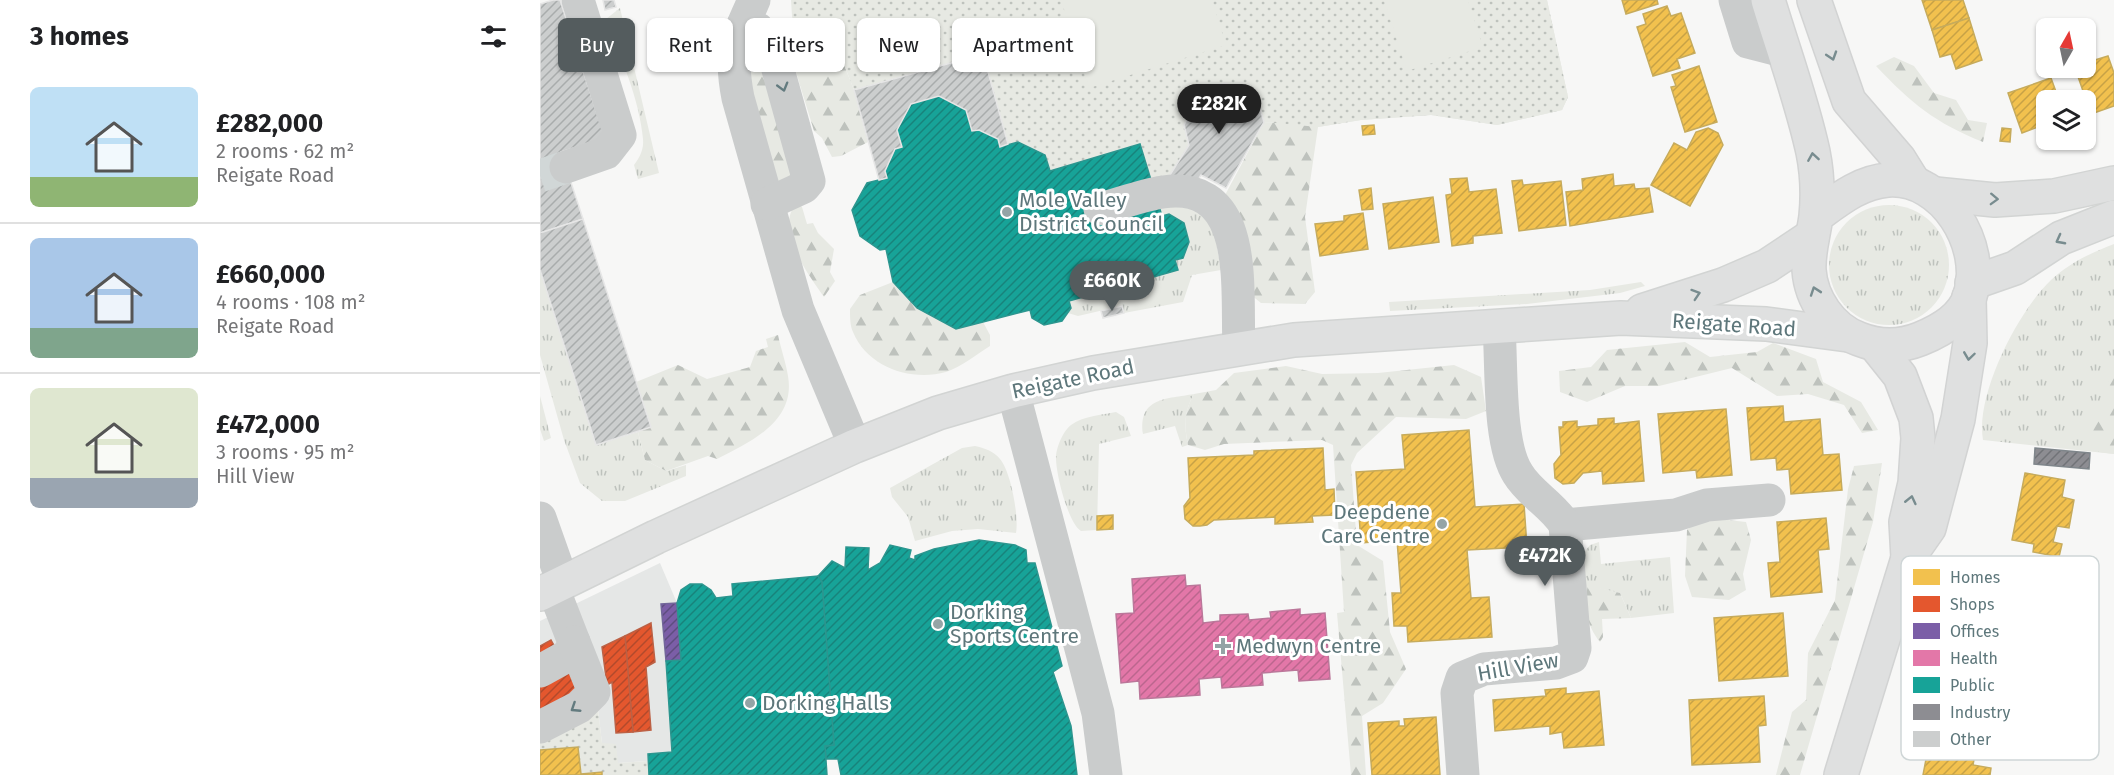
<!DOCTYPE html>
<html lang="en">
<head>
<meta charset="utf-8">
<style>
	:root { --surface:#fff; --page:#f6f6f6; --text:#202124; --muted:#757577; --line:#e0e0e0; --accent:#545c5e }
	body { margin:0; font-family:"Fira Sans",sans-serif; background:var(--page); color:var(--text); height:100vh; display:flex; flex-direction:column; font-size:22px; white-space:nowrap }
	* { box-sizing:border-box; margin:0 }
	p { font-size:20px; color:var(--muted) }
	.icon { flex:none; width:33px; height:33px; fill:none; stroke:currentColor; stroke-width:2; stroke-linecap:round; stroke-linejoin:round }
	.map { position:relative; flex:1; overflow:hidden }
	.side { display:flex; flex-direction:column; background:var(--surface); width:540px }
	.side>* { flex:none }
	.hud { position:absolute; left:18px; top:18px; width:570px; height:54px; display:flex; gap:12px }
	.needle { width:39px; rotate:9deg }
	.buttons { position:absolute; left:1496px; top:18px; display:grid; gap:12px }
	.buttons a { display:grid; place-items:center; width:60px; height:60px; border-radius:9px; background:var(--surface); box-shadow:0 2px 4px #0004; font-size:30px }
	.price { position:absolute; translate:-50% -51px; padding:0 14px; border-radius:21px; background:var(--accent); color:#fff; font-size:20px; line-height:39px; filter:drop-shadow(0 2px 3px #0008) }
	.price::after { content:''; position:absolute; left:50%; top:36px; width:18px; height:14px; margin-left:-9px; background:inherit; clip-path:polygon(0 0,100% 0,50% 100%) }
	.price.active { background:#222; color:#fff }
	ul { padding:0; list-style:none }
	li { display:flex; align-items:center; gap:18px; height:150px; padding:0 30px }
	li+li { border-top:2px solid var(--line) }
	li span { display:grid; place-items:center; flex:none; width:168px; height:120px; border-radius:9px; color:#555 }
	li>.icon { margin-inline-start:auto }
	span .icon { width:72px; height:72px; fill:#fffc; stroke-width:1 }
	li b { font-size:26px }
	h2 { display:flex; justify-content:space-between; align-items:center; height:72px; padding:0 30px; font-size:26px }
	.tag { padding:0 21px; border-radius:9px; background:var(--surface); box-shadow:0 2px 4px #0004; font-size:21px; line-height:54px }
	.tag.active { background:var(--accent); color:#fff }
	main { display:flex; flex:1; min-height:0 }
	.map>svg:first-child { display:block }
	.built { fill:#e5e7e6 }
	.grass { fill:url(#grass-tufts) }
	.forest { fill:url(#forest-firs) }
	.park { fill:url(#park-dots) }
	.garden { fill:#e7e9e3 }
	.homes { fill:url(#homes-hatch); stroke:#c6ab5c; stroke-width:1.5 }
	.shops { fill:url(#shops-hatch); stroke:#bc6145; stroke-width:1.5 }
	.offices { fill:url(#offices-hatch); stroke:#72669a; stroke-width:1.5 }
	.health { fill:url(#health-hatch); stroke:#bb779a; stroke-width:1.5 }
	.public { fill:url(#public-hatch); stroke:#2c968f; stroke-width:1.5 }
	.industry { fill:url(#industry-hatch); stroke:#7f868b; stroke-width:1.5 }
	.building { fill:url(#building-hatch); stroke:#e6e6e6; stroke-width:1.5 }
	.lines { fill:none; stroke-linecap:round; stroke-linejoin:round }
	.minor-tunnel { stroke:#d1d7d7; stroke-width:33; stroke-dasharray:33 16; stroke-linecap:butt }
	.major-casing { stroke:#d2d4d3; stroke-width:36 }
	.highway-casing { stroke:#d2d3d3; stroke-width:36 }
	.minor { stroke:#cacccc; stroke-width:33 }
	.major { stroke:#dfe0e0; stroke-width:33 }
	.highway { stroke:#dfe0e0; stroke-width:33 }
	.oneway { stroke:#788c8f }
	.oneway2 { stroke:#637b7f }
	.poi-dot { fill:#94a4a6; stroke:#fff; stroke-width:2 }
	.labels { text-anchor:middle; stroke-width:6; stroke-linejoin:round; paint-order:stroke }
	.poi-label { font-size:21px; fill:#5e777b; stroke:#fff; text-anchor:start }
	.street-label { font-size:21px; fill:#5e777b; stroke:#fff }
	.key { fill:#fff; stroke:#cfd6d7; stroke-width:1.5 }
	.key-label { font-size:16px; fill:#5e777b }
</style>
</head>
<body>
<main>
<section class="side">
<h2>3 homes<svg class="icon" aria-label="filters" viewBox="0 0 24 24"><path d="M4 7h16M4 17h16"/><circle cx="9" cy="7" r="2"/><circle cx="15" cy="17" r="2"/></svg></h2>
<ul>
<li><span style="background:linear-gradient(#bfe0f5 75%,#8fb573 0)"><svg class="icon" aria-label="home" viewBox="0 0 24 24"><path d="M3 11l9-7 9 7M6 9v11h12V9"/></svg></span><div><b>£282,000</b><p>2 rooms · 62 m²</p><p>Reigate Road</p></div></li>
<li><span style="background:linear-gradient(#a9c7e8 75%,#7fa58c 0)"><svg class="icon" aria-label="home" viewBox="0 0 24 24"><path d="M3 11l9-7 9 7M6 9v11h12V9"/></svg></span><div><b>£660,000</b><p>4 rooms · 108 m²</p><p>Reigate Road</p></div></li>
<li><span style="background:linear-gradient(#dfe7d0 75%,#9aa5b1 0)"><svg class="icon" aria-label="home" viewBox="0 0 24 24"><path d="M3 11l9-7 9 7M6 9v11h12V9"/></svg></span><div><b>£472,000</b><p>3 rooms · 95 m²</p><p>Hill View</p></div></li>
</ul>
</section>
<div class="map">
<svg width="1574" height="775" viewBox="0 0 1574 775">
	<defs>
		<pattern id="grass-tufts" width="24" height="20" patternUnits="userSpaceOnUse" patternTransform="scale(1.5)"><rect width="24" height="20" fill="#e7e9e3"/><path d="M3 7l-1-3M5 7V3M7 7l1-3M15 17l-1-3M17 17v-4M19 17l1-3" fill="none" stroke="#bec2bd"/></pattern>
		<pattern id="forest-firs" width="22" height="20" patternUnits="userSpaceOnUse" patternTransform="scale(1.5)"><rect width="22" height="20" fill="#e7e9e3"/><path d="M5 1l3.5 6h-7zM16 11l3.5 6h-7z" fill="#bec2bd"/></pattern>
		<pattern id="park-dots" width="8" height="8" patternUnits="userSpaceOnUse" patternTransform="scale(1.5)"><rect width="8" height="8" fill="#e7e9e3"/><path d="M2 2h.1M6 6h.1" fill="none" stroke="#bec2bd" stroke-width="1.8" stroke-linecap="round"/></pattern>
		<pattern id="homes-hatch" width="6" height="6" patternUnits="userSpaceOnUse" patternTransform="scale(1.5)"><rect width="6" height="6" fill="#f2c14e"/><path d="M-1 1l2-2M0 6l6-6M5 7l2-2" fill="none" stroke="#c7a246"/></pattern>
		<pattern id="shops-hatch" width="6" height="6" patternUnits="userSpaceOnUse" patternTransform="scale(1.5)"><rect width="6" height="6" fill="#e4572e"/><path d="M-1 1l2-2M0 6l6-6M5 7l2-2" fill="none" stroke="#b24a2c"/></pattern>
		<pattern id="offices-hatch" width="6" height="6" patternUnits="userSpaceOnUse" patternTransform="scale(1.5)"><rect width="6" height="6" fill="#7b5ea7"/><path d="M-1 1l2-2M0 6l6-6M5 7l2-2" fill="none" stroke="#5e4d80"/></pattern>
		<pattern id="health-hatch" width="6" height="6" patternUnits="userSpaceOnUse" patternTransform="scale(1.5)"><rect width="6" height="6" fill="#e377a8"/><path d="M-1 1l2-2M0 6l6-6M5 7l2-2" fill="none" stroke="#bb668e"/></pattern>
		<pattern id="public-hatch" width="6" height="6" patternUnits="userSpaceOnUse" patternTransform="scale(1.5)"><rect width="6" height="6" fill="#17a398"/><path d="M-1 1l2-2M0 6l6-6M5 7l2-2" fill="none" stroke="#18837b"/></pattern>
		<pattern id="industry-hatch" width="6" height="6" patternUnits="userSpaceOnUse" patternTransform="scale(1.5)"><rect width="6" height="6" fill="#8d8d92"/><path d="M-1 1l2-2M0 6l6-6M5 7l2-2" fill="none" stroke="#717377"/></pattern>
		<pattern id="building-hatch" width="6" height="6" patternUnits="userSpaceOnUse" patternTransform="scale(1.5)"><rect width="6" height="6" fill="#cccece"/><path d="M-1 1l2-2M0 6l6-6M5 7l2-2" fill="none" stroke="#a9acac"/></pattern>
	</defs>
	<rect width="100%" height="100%" fill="#f7f7f6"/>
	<!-- built -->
	<path class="built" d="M120,563l17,40 4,57 -15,2 6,90 -24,2v7l-30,2 -16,-20 -4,-34 -58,23v-111z"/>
	<!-- grass -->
	<g class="grass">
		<path d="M80,8l39,165 -21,6 -4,-14c6,-8 10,-16 9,-26 -3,-38 -23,-84 -37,-120z"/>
		<circle cx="1349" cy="265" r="60"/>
		<path d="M619,206l35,2 19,16 8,46 -29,5 -9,27 -59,11 -3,-7 -43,10 -10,-3 3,-5 -2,-7 109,-31 -3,-10 8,-2 6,-16 -5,-18 -22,-8z"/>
		<path d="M1574,244v210l-131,-14c-8,-45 35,-129 68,-160 18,-17 40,-27 63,-36z"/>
		<path d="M0,271l56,174 42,-13 7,28 21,11 20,-6v11l-61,25h-23l-22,-18 -16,-43 -24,-85z"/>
		<path d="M1101,282l4,4 -25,7 -93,11 -137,7 -1,-9 201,-12z"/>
		<path d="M654,394c-10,17 -10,32 -6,51l-6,2 -7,-21 -32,8c-5,-37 24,-35 51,-40z"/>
		<path d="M0,396l11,42 -7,3 -4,-12z"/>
		<path d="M576,412l8,5 7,19 -32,8 -2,86 -16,1c-13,-8 -25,-57 -25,-73 0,-10 7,-27 15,-33 12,-9 31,-10 45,-13z"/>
		<path d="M435,446c9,2 19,5 25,13 11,13 19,57 16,74l-38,-4 -26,2 -37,10 -7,-24 -16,-20 -2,-9 72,-40z"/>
		<path d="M1059,542l2,22 69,-7 4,56 -43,5 -11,-25 -32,-7 -4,14 -3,-44 9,-11z"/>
	</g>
	<!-- forest -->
	<g class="forest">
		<path d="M1007,0l21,97 -6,13 -65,15 -66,-10 -70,5 -43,7 -13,90 10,75 -10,12 -44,-1 -10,-8 -27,-98 40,-75 15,1z"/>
		<path d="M271,41l28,11 15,38 14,52 -27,14 -9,1 -10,-19 -8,-7 -22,-72z"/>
		<path d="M224,55l35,121 -17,9 -9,-5 -26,-113 3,-8z"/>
		<path d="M1354,57l20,9 20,27 22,7 12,20 19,3 -4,19c-48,-19 -72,-39 -107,-76z"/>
		<path d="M257,203l5,4 5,17 6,-1 5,10 16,16 -4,23 5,9 -11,16c-16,-23 -51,-69 -27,-94z"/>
		<path d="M353,282l24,26 39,21 27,-7 7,13v11c-13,8 -29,21 -44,26 -35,10 -79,-5 -93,-40 -3,-6 -3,-15 -3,-23l10,-14z"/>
		<path d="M238,335c3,14 8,28 10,41 8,46 -38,66 -71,83l-9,-3 -42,15 -21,-11 -7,-28 13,-5 -15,-45 42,-17 29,14 43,-12 6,-16 12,-4 -2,-8z"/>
		<path d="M1145,342l25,15 47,-5 16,-9 43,16 7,23 38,20 17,28 -16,3 -18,-28 -36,-11 -31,2 -45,-28 -73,18h-34l-38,16 -27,-10 -1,-21 32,-4 16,-17z"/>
		<path d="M914,365l27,12 5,34 -20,8 -70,-2 -39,36 -6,12 6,80 26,16 7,71 16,37 -23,34 -21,13 4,59h-15l-14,-162 7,-1 -11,-167 -11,-5 -98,4 -19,6 -17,-5c-4,-19 -4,-34 6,-51l22,-4 18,-17 52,-7 36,8 56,-1z"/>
		<path d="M1574,368v86l-23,-3 -3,-24 19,-16 -4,-18z"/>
		<path d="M1342,463l-9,59 -73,253h-24l16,-63 14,-12 2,-47 27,-53 13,-111 6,-23z"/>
		<path d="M1161,517l45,5 5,18 -8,34 3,16 -17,10 -37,-3 -7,-21 2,-46z"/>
		<path d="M1048,585l32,8 11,25 -29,1 1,18 -3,5c-14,-18 -17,-35 -12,-57z"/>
	</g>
	<!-- park -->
	<g class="park">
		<path d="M251,0h756l21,97 -6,13 -65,15 -66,-10 -70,5 -43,7 -54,-5 -6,-20 -33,-19 -22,6 -19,36 5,20 -21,33 -17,3 -11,-37 -90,27 -5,-17 -27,-12 -10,2 -26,-89 -128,35 -15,-38 -28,-11 -11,10 -8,-35z"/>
		<path d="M58,709l4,34 14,1 2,19 30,-2 1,14h-47v-3l-21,2 -3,-27 -38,3v-18z"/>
	</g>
	<!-- garden -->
	<g class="garden">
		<path d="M521,0h151l14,45 -137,43z"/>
		<path d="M844,0h84l15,47 -76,24z"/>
	</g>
	<!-- homes -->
	<g class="homes">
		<path d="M1082,0h35l1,4 -32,10z"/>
		<path d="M1382,0h41l6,18 -37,12z"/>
		<path d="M1127,6l4,10 10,-3 14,40 -18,6 3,9 -27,8 -16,-49 9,-3 -3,-10z"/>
		<path d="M1429,18l13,42 -26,9 -5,-15 -11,3 -8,-27z"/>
		<path d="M1568,56l6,17v33l-23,8 -16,-46h10v-5z"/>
		<path d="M1159,66l18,56 -32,10 -14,-45 5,-1 -4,-11z"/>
		<path d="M1511,78l8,22h-13v24l-24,9 -14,-40z"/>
		<path d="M834,125l1,9 -12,1 -1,-9z"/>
		<path d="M1168,128l10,5 5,12 -33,61 -39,-21 23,-42 13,7 9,-18z"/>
		<path d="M1462,128l9,1 -1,13 -10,-1z"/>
		<path d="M1073,174l1,12 20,-2 1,5 14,-1 4,24 -83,14 -4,-34 17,-2 -1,-11z"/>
		<path d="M927,178l2,14 27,-3 6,44 -29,3v7l-21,3 -6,-51 6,-1 -2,-15z"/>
		<path d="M982,180l1,5 38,-4 5,44 -47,6 -7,-50z"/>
		<path d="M831,188l2,21 -11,1 -3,-20z"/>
		<path d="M893,197l6,45 -50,7 -6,-45z"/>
		<path d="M823,213l5,36 -48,7 -5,-32 29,-3v-5z"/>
		<path d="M1243,406l1,16 36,-3 3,36 16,-1 3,36 -51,4 -2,-25 -12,1 -1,-12 -25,2 -4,-52z"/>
		<path d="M1186,409l6,66 -35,3 -1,-8 -33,3 -5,-59z"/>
		<path d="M1074,418v6l25,-3 5,60 -41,3 -1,-13 -19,2 -9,10 -11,1 -8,-6 -1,-14 7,-9 -2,-28h4v-5l14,-1v6l21,-2v-6z"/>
		<path d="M929,430l6,77 49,-3 3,43 -60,3 4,48 18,-1 3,40 -84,5 -1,-16h-13l-2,-33h9l-4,-53 -36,3 -5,-71 49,-3 -3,-34z"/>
		<path d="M783,448l2,42 9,-1 1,26 -23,1 1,6 -38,2v-7l-61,3 -7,5 -7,1h-7l-8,-7 -1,-13 6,-8 -2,-40 66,-3v-4z"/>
		<path d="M1485,473l40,7 -3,17 12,3 -5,28 -12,-2 -4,16 9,2 -3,13 -26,-5 1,-8 -22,-4z"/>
		<path d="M573,515v14l-16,1v-14z"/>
		<path d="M1286,518l3,31 -11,1 4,42 -51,5 -3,-34 12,-1 -3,-40z"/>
		<path d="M1243,613l5,63 -69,5 -5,-63z"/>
		<path d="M1026,688v6l33,-3 5,54 -40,3 -2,-16 -12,2v-8l-55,5 -2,-31 53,-4 -1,-6z"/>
		<path d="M1224,696l2,29 -8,1 2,36 -68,3 -3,-65z"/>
		<path d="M896,717l4,58h-68l-4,-52 31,-2v5h6l-1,-7z"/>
		<path d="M1397,735l40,8 -4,22 18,3 -1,7h-67l4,-21 6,1z"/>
		<path d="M38,747l3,27 21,-2v3h-62v-25z"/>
	</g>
	<!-- shops -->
	<g class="shops">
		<path d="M111,623l4,39 -9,5 5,63 -18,2 -8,-96z"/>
		<path d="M85,636l8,96 -17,1 -4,-51 -5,3 -5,-38z"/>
		<path d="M11,640l28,50 -39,22v-66z"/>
	</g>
	<!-- offices -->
	<path class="offices" d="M137,603l4,57 -15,1 -5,-57z"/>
	<!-- health -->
	<path class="health" d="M645,575l1,11 14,-1 3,38 17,-2v-6l28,-1 1,6 22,-2 -1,-6 30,-3v6l25,-2 5,66 -31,2 -1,-11 -36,3 1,12 -41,3 -1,-11 -22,2 1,16 -60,4 -1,-18 -18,2 -5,-69 18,-1 -2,-34z"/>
	<!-- public -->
	<g class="public">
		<path d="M399,96l27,14 6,21 7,-1 19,9 2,8 18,-5 27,13 5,16 90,-27 22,72 7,-2 15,9 5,19 -6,16 -8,2 3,10 -109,31 2,7 -9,13 -18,4 -12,-7 -2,-8 -74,19 -39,-21 -24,-26 -7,-33 -6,1 -20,-14 -8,-26 15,-27 20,-5 -2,-7 10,-22 7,-2 -5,-17 14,-26z"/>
		<path d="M439,540l36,5 11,5 1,13h8l27,103 -9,6 18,54 6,49h-236l-3,-16h-12l-1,-13 9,-1 -12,-163 -4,-6 14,-15 13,7 1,-21 23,1 -1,22 12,-7 10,-18 21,5 -2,8 6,2v-4l19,-7z"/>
		<path d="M278,576l4,6 12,163 -9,1 2,29h-178l-1,-21 24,-2 -6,-91 15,-1 -4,-57 4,-13 9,-6h12l9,6 5,8 17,-2 -1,-12z"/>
	</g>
	<!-- industry -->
	<path class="industry" d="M1495,448l55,5 -1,16 -55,-5z"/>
	<!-- building -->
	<g class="building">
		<path d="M13,0h7l45,138 -44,14 22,67 -43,14v-229z"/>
		<path d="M63,0h11l2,7 -11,3z"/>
		<path d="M443,54l25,90 -8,3 -2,-8 -19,-9 -7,1 -6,-21 -27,-14 -28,8 -14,26 5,17 -7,2 -10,22 2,7 -8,2 -25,-90z"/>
		<path d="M685,83l33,19 6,20 -38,66 -25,-13 -4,6 -29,-3 21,-33 -5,-20 19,-36z"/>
		<path d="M43,219l68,208 -55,18 -56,-175v-37z"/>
		<path d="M582,306l2,7 -21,5 -2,-7z"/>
	</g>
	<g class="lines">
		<!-- minor-tunnel -->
		<path class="minor-tunnel" d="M0,176l26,-9"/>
		<defs>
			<g id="major">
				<path d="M1395,194l60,6 59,-4 60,-13"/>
				<path d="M1432,283l43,-15 46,-30 53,-21"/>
				<path d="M1102,311l81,-26 44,-19 45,-30"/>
				<path d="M0,594l116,-57 199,-91 83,-33 75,-22 80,-18 201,-33 327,-22 145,6 82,11"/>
			</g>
			<g id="highway">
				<path d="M1228,0c15,50 34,101 45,152 4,20 5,44 3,64 -2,17 -8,36 -7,54 2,29 22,59 50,69 20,8 41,8 61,0 20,-8 43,-21 50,-43 16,-50 -26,-120 -82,-116 -28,2 -50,20 -72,36"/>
				<path d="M1274,0l35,101 50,58 15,24"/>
				<path d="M1336,346l24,30 16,42 2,20 -3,45 -9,39 2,36"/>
				<path d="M1301,775l67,-217 21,-30 29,-109 12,-76 -1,-46"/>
			</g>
		</defs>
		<!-- major casing -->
		<use href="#major" class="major-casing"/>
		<!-- highway casing -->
		<use href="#highway" class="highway-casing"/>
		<!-- minor -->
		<g class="minor">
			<path d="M214,0c-18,40 -25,53 -16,98l60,212 57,136"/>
			<path d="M1195,0l13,42 35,9"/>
			<path d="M203,25l15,4 14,19 37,133 -5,6 -37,17"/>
			<path d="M26,167l40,-14 14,-18 -42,-135"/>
			<path d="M560,209c20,-5 42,-14 63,-17 88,-12 73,97 76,155"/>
			<path d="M473,391l85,322 8,62"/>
			<path d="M0,518l23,65"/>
			<path d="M1025,525l111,-10 31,-10 62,-5"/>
			<path d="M0,671l29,-16 5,-13 -21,-54"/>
			<path d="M0,727l39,-20 15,-15 -20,-50"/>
			<path d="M923,775l-6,-82 5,-15 22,-9 72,-6 16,-6 3,-9 -10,-123c-12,-20 -35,-31 -47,-51 -20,-30 -16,-107 -19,-146"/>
		</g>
		<!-- major -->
		<use href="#major" class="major"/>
		<!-- highway -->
		<use href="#highway" class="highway"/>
	</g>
	<!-- one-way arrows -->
	<defs><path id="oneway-chevron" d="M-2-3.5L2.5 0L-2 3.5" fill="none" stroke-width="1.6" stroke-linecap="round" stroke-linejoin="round" transform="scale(1.5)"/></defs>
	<g class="oneway">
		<use href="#oneway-chevron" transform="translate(1292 56) rotate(72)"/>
		<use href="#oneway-chevron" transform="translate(1273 157) rotate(-99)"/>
		<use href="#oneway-chevron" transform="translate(1454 199) rotate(2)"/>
		<use href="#oneway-chevron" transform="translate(1520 240) rotate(152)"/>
		<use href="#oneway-chevron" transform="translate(1275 291) rotate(-109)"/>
		<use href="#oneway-chevron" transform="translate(1156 294) rotate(-18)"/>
		<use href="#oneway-chevron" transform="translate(1429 356) rotate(98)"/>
		<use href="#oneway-chevron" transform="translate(1371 500) rotate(-77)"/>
	</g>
	<g class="oneway2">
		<use href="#oneway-chevron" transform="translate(243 87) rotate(74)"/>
		<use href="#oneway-chevron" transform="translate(35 708) rotate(147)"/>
	</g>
	<!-- markers -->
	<g class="poi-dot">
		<circle cx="467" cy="212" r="6"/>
		<circle cx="902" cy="524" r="6"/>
		<circle cx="398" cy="624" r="6"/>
		<path d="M680 637h6v6h6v6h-6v6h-6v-6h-6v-6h6z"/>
		<circle cx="210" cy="703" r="6"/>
	</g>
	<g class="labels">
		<!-- poi labels -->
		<g class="poi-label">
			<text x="479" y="207">Mole Valley<tspan x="479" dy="24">District Council</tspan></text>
			<text x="890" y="519" text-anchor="end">Deepdene<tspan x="890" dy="24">Care Centre</tspan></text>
			<text x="410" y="619">Dorking<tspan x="410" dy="24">Sports Centre</tspan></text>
			<text x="696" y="653">Medwyn Centre</text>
			<text x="222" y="710">Dorking Halls</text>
		</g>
		<!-- street labels -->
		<g class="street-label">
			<text transform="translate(1194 325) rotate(4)" y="7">Reigate Road</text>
			<text transform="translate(533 379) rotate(-12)" y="7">Reigate Road</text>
			<text transform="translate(978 667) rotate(-10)" y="7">Hill View</text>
		</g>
	</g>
	<!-- legend -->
	<rect x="1361" y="556" width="198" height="204" rx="9" class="key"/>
	<rect x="1373" y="569" width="27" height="16" fill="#f2c14e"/>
	<rect x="1373" y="596" width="27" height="16" fill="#e4572e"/>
	<rect x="1373" y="623" width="27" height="16" fill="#7b5ea7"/>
	<rect x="1373" y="650" width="27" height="16" fill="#e377a8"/>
	<rect x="1373" y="677" width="27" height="16" fill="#17a398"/>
	<rect x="1373" y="704" width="27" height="16" fill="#8d8d92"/>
	<rect x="1373" y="731" width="27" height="16" fill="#cccece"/>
	<g class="key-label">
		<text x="1410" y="583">Homes</text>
		<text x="1410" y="610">Shops</text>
		<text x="1410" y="637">Offices</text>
		<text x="1410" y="664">Health</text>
		<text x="1410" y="691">Public</text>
		<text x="1410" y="718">Industry</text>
		<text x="1410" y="745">Other</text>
	</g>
</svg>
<div class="buttons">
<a><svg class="needle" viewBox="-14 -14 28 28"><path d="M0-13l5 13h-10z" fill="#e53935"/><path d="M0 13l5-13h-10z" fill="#757577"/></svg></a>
<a><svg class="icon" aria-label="layers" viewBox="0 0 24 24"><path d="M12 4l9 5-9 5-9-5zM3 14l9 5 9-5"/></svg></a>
</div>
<b class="price active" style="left:679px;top:135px">£282K</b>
<b class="price" style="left:572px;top:312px">£660K</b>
<b class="price" style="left:1005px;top:587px">£472K</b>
<div class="hud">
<a class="tag active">Buy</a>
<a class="tag">Rent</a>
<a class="tag">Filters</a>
<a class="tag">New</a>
<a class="tag">Apartment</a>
</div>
</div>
</main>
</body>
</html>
